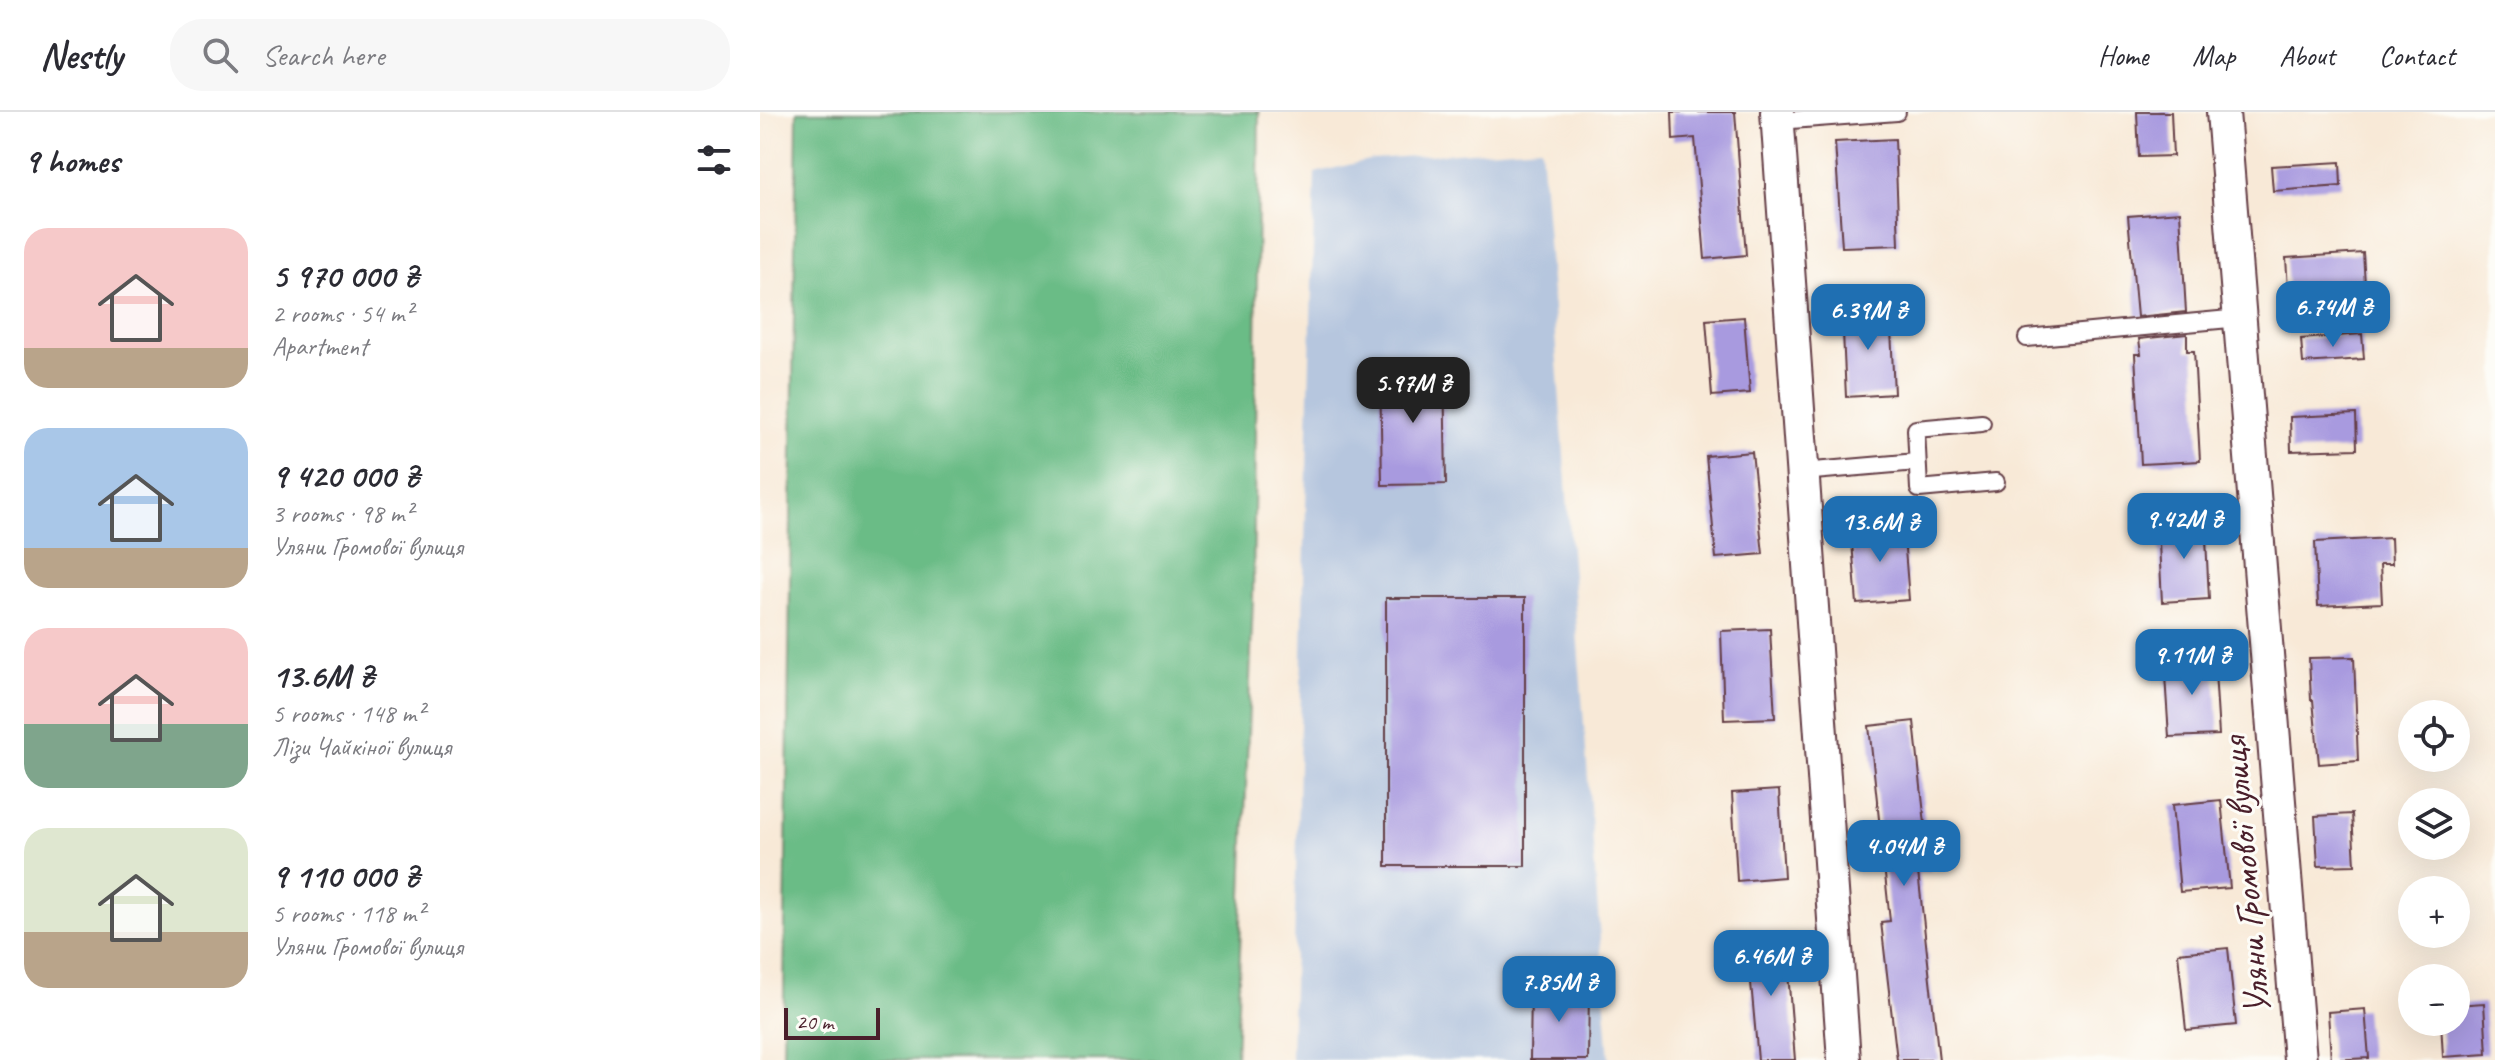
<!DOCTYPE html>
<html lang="en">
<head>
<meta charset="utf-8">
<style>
	:root { --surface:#fff; --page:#f7f7f7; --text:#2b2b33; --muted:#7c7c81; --line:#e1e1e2; --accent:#1f6fb2 }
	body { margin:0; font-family:Caveat,sans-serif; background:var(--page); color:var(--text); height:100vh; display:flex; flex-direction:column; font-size:30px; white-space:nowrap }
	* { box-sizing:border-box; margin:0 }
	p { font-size:26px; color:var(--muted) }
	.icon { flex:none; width:44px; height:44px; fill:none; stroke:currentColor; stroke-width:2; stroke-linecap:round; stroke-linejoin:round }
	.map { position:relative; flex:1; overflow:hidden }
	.drawer { display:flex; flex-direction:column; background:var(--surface); width:760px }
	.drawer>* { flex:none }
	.buttons { position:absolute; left:1638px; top:588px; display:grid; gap:16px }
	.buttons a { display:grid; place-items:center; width:72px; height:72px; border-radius:50%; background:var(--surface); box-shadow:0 8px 32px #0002; font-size:40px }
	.scale { position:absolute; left:24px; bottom:20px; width:96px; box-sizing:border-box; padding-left:8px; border:4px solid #4a1f2b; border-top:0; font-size:22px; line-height:28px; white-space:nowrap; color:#4a1f2b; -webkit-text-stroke:6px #fdfcf7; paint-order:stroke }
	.price { position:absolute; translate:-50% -68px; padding:0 18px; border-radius:16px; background:var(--accent); color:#fff; font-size:26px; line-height:52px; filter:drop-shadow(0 2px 4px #0008) }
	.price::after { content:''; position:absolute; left:50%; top:48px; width:24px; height:18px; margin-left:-12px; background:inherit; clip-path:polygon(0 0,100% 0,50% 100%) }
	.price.current { background:#222; color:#fff }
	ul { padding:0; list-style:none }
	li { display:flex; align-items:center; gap:24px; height:200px; padding:0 24px }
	li span { display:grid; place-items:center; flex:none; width:224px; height:160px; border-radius:24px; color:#555 }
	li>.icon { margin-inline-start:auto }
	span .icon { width:96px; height:96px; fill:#fffc; stroke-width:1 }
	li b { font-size:34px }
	h2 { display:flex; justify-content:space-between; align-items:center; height:96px; padding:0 24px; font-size:34px }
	header { display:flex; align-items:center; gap:48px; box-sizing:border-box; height:112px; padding:0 40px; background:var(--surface); border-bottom:2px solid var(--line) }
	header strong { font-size:38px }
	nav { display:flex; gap:44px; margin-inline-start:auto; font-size:28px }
	.search { width:560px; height:72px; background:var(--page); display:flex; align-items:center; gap:20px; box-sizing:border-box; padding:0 28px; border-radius:32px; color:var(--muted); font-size:30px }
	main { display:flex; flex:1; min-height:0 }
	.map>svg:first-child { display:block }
	.industrial { fill:#b6c6de }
	.forest { fill:#6bbc86; stroke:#5a6e58; stroke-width:2 }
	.building { fill:#a89adf }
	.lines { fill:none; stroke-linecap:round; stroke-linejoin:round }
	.service-casing { stroke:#643d45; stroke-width:20 }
	.minor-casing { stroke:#643d45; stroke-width:36 }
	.service { stroke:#fff; stroke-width:16 }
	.minor { stroke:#fff; stroke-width:32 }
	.labels { text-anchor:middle; stroke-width:6; stroke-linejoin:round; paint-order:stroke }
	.street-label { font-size:38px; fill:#4a1f2b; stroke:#fdfcf7 }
</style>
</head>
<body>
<header>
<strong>Nestly</strong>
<div class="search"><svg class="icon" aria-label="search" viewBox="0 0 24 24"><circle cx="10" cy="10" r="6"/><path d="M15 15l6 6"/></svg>Search here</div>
<nav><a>Home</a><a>Map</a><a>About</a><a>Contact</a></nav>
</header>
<main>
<section class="drawer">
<h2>9 homes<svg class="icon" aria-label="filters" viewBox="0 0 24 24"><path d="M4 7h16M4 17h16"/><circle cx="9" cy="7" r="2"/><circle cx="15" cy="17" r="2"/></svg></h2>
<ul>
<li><span style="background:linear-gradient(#f6c9c9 75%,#b9a48a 0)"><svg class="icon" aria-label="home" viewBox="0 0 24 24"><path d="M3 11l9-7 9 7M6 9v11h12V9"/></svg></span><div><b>5 970 000 ₴</b><p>2 rooms · 54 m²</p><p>Apartment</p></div></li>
<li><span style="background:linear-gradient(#a9c7e8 75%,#b9a48a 0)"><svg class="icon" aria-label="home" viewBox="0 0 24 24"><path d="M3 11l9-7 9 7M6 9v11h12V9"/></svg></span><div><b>9 420 000 ₴</b><p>3 rooms · 98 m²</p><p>Уляни Громової вулиця</p></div></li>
<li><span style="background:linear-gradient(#f6c9c9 60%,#7fa58c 0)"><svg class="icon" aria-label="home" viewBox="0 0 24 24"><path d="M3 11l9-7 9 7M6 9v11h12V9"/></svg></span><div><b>13.6M ₴</b><p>5 rooms · 148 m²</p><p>Лізи Чайкіної вулиця</p></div></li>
<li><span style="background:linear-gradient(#dfe7d0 65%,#b9a48a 0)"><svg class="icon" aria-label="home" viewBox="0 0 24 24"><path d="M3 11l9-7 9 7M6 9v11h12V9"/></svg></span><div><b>9 110 000 ₴</b><p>5 rooms · 118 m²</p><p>Уляни Громової вулиця</p></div></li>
</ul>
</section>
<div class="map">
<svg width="1735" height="948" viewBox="0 0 1735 948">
	<rect width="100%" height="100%" fill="#fdfcf7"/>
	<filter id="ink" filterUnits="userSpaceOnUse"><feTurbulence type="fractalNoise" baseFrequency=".0125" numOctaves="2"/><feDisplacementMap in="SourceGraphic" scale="16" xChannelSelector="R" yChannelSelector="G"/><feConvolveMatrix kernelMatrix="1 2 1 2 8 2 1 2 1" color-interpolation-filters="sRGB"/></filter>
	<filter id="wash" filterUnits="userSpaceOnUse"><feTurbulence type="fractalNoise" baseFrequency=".006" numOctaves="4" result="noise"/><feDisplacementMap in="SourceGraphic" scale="32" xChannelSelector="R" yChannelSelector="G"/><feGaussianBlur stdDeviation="1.8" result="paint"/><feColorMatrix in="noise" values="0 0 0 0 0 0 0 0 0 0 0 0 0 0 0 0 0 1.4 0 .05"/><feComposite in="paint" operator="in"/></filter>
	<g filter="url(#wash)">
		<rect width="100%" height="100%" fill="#f8e9d7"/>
		<!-- industrial -->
		<path class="industrial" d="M781,35l68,913h-318l24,-887 58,-14z"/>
		<!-- forest -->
		<path class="forest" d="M37,0h462l-6,486 -17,462h-453z"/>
		<g id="blocks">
			<!-- building -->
			<g class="building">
				<path d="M912,0h63l11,143 -41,4 -10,-121 -22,2z"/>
				<path d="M1377,0h34l2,44 -34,1z"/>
				<path d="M1135,27l4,106 -57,2 -7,-105z"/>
				<path d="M1580,50l1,24 -68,5 -2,-25z"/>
				<path d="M1420,100l6,100 -49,5 -9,-101z"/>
				<path d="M1603,141l2,31 -77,5 -2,-31z"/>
				<path d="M1130,195l4,87 -48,3 -4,-87z"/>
				<path d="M984,205l6,76 -38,3 -6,-76z"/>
				<path d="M1427,222v17h7l6,110 -59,3 -6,-110h6l-2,-15z"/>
				<path d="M1602,222l2,25 -61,4 -2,-24z"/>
				<path d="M684,253l2,119 -64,1 -2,-118z"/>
				<path d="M1596,302l1,35 -66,2 -1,-34z"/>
				<path d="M992,340l11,102 -47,4 -10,-102z"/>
				<path d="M1445,407l4,80 -47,3 -4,-79z"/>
				<path d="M1143,412l6,76 -52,4 -6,-74z"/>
				<path d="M1631,426l1,26h-12l2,39 -64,3 -3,-64z"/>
				<rect x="626" y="486" width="139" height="268"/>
				<path d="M1010,517l5,89 -51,2 -3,-89z"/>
				<path d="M1454,544l5,79 -50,2 -5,-77z"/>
				<path d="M1594,545l4,104 -39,3 -6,-64h-2l-2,-42z"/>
				<path d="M1154,609l16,150 -12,1 21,188h-42l-16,-138 9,-1 -21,-195z"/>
				<path d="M1019,678l5,87 -47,4 -5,-88z"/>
				<path d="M1461,688l9,88 -50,4 -8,-87z"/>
				<path d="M1592,702l3,51 -37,1 -3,-50z"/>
				<path d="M1025,823l10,125h-37l-11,-122z"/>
				<path d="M1468,836l8,77 -50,5 -8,-77z"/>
				<path d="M771,875l58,1 -1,72h-58z"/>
				<path d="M1724,891l3,51 -44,3 -2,-35h15v-17z"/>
				<path d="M1605,897l4,49 -38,2 -3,-48z"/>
			</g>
		</g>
	</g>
	<g filter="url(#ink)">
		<use href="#blocks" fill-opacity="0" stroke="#643d45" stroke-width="2"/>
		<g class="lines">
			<defs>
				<g id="service">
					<path d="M1018,9l119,-9"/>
					<path d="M1267,226l213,-20"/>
					<path d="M1222,311l-66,6 3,60 77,-7"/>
					<path d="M1042,360l115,-10"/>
				</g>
				<g id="minor">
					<path d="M1017,0l67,948"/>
					<path d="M1463,0l77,948"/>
				</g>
			</defs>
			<!-- service casing -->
			<use href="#service" class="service-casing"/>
			<!-- minor casing -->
			<use href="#minor" class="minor-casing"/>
			<!-- service -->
			<use href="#service" class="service"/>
			<!-- minor -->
			<use href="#minor" class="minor"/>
		</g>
	</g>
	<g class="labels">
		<!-- street labels -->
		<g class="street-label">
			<text transform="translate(1485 764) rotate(-95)" y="13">Уляни Громової вулиця</text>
		</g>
	</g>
</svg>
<div class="buttons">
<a><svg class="icon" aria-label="locate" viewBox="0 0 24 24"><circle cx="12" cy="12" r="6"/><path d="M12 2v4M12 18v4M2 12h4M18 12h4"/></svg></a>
<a><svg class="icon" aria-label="layers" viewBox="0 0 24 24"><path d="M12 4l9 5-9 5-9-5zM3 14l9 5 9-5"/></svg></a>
<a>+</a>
<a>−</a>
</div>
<div class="scale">20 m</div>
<b class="price" style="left:1573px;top:237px">6.74M ₴</b>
<b class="price" style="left:1108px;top:240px">6.39M ₴</b>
<b class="price current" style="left:653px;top:313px">5.97M ₴</b>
<b class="price" style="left:1424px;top:449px">9.42M ₴</b>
<b class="price" style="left:1120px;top:452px">13.6M ₴</b>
<b class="price" style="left:1432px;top:585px">9.11M ₴</b>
<b class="price" style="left:1144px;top:776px">4.04M ₴</b>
<b class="price" style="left:1011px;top:886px">6.46M ₴</b>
<b class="price" style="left:799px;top:912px">7.85M ₴</b>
</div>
</main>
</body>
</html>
